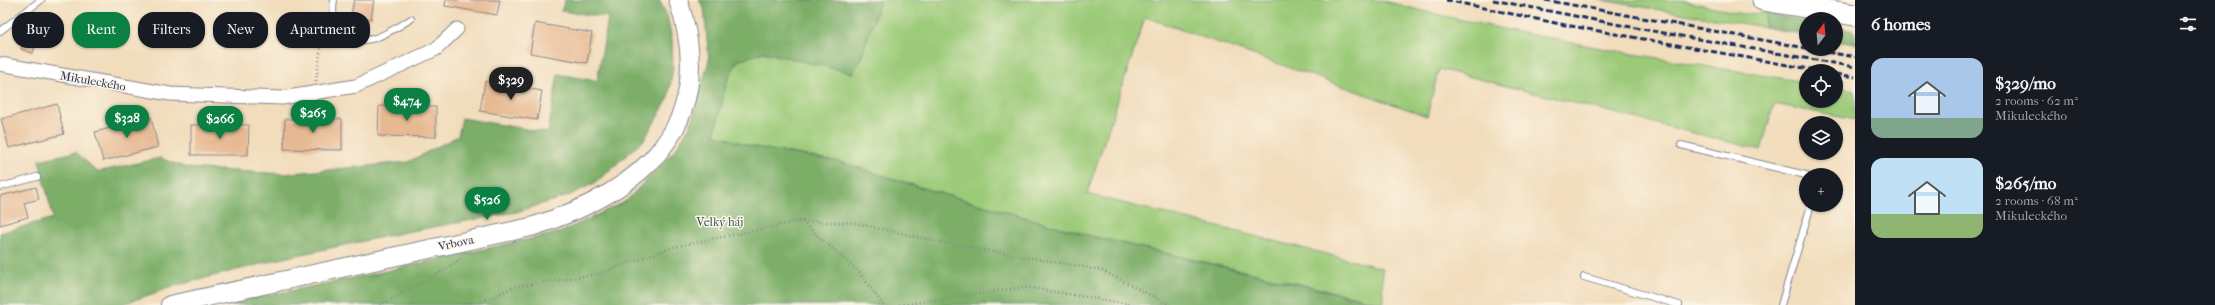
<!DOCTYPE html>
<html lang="en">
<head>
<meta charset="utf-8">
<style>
	:root { --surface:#171b24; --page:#242831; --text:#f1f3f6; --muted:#9ea1a6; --accent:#0b8043 }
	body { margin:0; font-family:"IM FELL French Canon",serif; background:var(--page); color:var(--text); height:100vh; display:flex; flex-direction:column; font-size:15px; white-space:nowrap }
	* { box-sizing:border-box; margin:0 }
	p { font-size:13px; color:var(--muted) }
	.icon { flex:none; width:22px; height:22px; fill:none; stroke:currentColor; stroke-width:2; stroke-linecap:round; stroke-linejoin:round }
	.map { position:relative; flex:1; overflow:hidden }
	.drawer { display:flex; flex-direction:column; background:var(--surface); width:360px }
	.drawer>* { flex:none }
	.top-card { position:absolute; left:12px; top:12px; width:380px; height:36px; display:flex; gap:8px }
	.needle { width:26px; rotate:16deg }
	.buttons { position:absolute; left:1799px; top:12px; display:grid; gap:8px }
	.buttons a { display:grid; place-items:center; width:44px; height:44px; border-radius:50%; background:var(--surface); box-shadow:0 1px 3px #0004; font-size:20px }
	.price { position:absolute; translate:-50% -34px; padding:0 9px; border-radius:14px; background:var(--accent); color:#fff; font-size:13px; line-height:26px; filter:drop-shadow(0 1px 2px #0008) }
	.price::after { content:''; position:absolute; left:50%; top:24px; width:12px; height:9px; margin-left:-6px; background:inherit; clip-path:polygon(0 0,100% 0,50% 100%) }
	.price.on { background:#222; color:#fff }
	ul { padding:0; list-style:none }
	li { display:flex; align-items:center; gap:12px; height:100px; padding:0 16px }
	li span { display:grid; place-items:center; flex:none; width:112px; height:80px; border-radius:12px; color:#555 }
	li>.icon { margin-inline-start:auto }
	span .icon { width:48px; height:48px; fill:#fffc; stroke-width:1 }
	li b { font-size:17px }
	h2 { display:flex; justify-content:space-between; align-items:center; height:48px; padding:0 16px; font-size:17px }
	.chip { padding:0 14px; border-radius:16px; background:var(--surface); box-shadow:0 1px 3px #0004; font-size:14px; line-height:36px }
	.chip.on { background:var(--accent); color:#fff }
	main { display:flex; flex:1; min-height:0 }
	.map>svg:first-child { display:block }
	.green { fill:#9bca78; stroke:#5b7c6b }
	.forest { fill:#7cae68; stroke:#4c6e63 }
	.building { fill:#e7b993 }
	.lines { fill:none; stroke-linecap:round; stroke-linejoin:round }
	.service-casing { stroke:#86868c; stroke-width:8 }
	.minor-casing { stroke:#86868c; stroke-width:15 }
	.secondary-casing { stroke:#86868c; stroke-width:20 }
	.trunk-casing { stroke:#86868c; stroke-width:23 }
	.path { stroke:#86868c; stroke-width:2.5; stroke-dasharray:1 3; stroke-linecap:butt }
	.service { stroke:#fff; stroke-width:6 }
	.minor { stroke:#fff; stroke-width:13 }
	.secondary { stroke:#fff; stroke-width:18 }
	.trunk { stroke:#fff; stroke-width:21 }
	.rail { stroke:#1b2f5e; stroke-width:3; stroke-dasharray:6 3; stroke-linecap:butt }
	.labels { text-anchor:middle; stroke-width:3; stroke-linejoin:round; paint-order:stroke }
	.street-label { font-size:12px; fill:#1b2f5e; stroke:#fcf5e5 }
	.park-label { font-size:12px; fill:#3b5664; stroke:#fcf5e5 }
</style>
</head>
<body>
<main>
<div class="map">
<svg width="1855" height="305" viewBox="0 0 1855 305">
	<rect width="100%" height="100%" fill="#fcf5e5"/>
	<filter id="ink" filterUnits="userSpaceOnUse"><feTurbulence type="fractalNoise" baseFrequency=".025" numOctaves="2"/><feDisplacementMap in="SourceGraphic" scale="8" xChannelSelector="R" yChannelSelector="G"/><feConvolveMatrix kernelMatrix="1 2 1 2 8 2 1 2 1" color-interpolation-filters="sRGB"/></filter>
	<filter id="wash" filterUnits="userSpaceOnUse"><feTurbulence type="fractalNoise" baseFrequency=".012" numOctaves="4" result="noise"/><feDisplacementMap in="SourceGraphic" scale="16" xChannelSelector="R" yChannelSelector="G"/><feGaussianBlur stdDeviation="0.9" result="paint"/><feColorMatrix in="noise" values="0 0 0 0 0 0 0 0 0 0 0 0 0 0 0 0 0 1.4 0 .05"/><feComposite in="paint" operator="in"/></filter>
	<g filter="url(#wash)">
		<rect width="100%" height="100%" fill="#f1dcbb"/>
		<!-- green -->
		<g class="green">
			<path d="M880,0h499c140,36 284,60 427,82v19h30v-14l19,3v30l-81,-16 -13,46 -322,-81 -12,47 -282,-99 -58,177 295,74 1,35 -292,-67 -172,-49 -79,-25 -90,-16 -36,-12 13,-52 10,-21 26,-9 90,21 7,-12z"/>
			<path d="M1600,0h82l61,14 23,-1 -2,14z"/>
		</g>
		<!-- forest -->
		<g class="forest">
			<path d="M565,0h94l8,15 5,25 1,27 -5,32 -24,41 -49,43 -27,13 -52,16 -110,20 -118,25 -110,28 -58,20h-120v-72l53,-15 -14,-58 37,-8 21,20 63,-14 27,10 97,6 124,-12 50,-26 4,-18 86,15 10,-59 39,7 11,-64 -47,-6z"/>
			<path d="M699,0h181l-20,61 -7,12 -90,-21 -26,9 -10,21 -13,52 36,12 90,16 79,25 172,49 295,69h-1165l156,-32 184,-41 65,-31 49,-51 15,-24 19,-66 -5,-52z"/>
			<path d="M1766,13l40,8v14l-42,-8z"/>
			<path d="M1836,27l19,4v13l-19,-3z"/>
		</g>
		<g id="blocks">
			<!-- building -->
			<g class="building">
				<path d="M354,0h20l-3,19 -20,-4z"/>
				<path d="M446,0h54l-3,15 -52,-9z"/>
				<path d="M115,13l2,12 -36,7 -2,-12z"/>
				<path d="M535,23l57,10 -5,30 -57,-10z"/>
				<path d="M25,34l12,3 -4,16 -12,-4z"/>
				<path d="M485,81l57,10 -5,29 -57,-9z"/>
				<path d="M57,104l7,30 -55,14 -8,-29z"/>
				<path d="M379,106l57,1v30l-58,-1z"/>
				<path d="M151,117l7,30 -55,14 -8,-29z"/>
				<path d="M285,119h57v31l-58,-1z"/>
				<path d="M191,125h58l-1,30h-57z"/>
				<path d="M36,187l3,12 -15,4 4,14 -28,8v-29z"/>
			</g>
		</g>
	</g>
	<g filter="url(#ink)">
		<use href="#blocks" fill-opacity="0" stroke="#86868c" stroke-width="1"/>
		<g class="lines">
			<defs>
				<g id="service">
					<path d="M334,0c-2,12 -1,20 6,29 20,25 51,2 71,-10"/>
					<path d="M0,31l41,-31"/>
					<path d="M1681,145l125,30"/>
					<path d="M0,187l37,-10"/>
					<path d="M1584,277l95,28"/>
					<path d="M1781,305l30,-100"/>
				</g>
				<path id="minor" d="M0,64l170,30 112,4 74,-12 80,-37 21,-20"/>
				<path id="secondary" d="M170,305l361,-78c111,-35 190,-101 147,-227"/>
				<path id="trunk" d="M1763,0l92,15"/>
			</defs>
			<!-- service casing -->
			<use href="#service" class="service-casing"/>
			<!-- minor casing -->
			<use href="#minor" class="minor-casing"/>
			<!-- secondary casing -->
			<use href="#secondary" class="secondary-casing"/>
			<!-- trunk casing -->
			<use href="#trunk" class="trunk-casing"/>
			<!-- path -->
			<g class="path">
				<path d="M316,81l8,-53 3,-2"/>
				<path d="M802,222l57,50 24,33"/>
				<path d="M380,305l63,-34 17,-12"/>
				<path d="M475,305l38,-18 85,-13 75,-27 128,-26 54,2 89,20 157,27 69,35"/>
				<path d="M899,305l126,-18 110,18"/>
			</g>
			<!-- service -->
			<use href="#service" class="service"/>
			<!-- minor -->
			<use href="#minor" class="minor"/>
			<!-- secondary -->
			<use href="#secondary" class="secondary"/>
			<!-- trunk -->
			<use href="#trunk" class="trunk"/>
			<!-- rail -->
			<g class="rail">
				<path d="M1446,0l114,24 261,47"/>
				<path d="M1493,0l143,28 219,39"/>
				<path d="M1545,0l261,48"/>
				<path d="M1810,49l45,8"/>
				<path d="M1836,74l19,3"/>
			</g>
		</g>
	</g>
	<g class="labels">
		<!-- street labels -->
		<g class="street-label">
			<text transform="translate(93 81) rotate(10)" y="4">Mikuleckého</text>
			<text transform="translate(456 243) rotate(-12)" y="4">Vrbova</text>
		</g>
		<!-- park labels -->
		<g class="park-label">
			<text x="720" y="226">Velký háj</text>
		</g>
	</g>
</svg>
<div class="buttons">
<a><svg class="needle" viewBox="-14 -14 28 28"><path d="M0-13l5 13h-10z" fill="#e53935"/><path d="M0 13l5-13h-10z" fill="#9ea1a6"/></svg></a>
<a><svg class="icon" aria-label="locate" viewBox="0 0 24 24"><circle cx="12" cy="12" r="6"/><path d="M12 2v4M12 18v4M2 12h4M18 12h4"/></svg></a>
<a><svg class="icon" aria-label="layers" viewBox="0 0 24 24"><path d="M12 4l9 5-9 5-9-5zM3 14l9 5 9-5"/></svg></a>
<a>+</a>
</div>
<b class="price on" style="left:511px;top:101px">$329</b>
<b class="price" style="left:407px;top:122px">$474</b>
<b class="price" style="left:313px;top:134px">$265</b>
<b class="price" style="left:127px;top:139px">$328</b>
<b class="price" style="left:220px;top:140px">$266</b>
<b class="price" style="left:487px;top:221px">$526</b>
<div class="top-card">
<a class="chip">Buy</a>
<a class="chip on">Rent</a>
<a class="chip">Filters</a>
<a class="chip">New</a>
<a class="chip">Apartment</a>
</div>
</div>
<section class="drawer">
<h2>6 homes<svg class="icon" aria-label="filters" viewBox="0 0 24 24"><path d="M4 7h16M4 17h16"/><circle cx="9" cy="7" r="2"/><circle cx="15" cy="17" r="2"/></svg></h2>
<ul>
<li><span style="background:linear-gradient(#a9c7e8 75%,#7fa58c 0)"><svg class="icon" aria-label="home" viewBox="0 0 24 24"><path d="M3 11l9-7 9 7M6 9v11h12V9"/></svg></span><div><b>$329/mo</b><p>2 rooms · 62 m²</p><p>Mikuleckého</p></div></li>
<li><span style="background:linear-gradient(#bfe0f5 70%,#8fb573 0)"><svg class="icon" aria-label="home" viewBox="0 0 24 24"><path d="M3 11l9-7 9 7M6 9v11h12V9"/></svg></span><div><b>$265/mo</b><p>2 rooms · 68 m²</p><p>Mikuleckého</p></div></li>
</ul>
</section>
</main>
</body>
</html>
